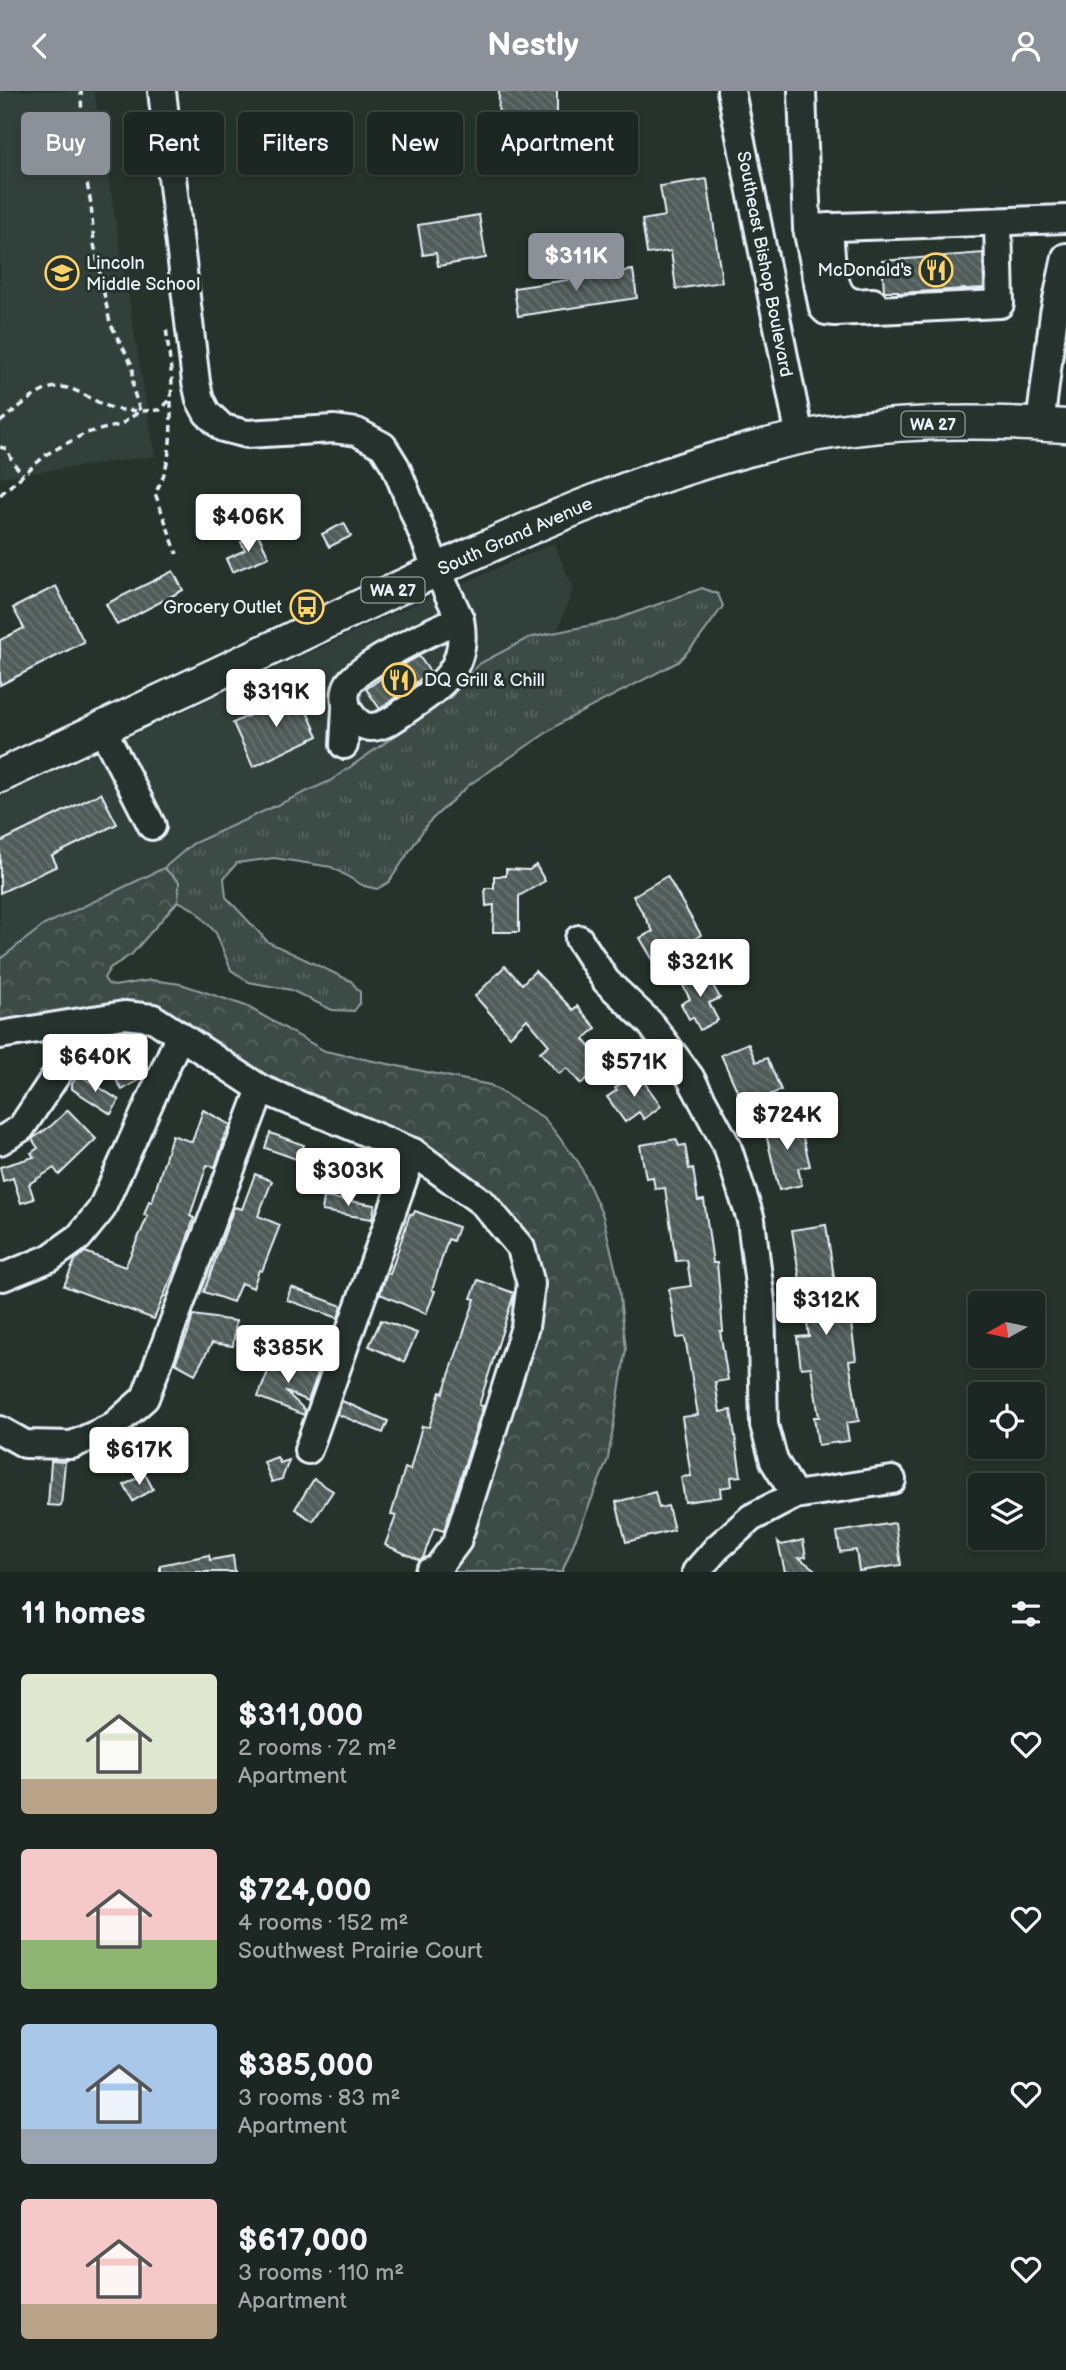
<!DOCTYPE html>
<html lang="en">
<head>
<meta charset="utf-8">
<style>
	:root { --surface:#1c2622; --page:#252e2a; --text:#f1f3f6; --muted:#a0a5a5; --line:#3a4340; --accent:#8c9099 }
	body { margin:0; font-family:"Balsamiq Sans",sans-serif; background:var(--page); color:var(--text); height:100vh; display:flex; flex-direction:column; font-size:26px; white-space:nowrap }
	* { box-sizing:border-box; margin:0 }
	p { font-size:23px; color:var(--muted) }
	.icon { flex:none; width:38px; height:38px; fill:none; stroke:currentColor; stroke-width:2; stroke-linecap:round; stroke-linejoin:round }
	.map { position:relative; height:1481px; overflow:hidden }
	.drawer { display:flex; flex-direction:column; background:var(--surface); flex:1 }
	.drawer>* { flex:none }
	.banner { position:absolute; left:21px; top:21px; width:700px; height:63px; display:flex; gap:14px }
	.needle { width:46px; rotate:261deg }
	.fabs { position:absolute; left:968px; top:1200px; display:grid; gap:14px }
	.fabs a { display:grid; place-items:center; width:77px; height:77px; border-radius:7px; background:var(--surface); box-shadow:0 4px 10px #0003,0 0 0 2px var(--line); font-size:35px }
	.price { position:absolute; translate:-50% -60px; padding:0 16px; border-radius:7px; background:#fff; color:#222; font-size:23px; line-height:46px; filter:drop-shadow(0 2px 4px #0008) }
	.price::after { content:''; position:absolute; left:50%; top:42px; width:21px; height:16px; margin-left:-10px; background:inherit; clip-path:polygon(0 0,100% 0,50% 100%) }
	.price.active { background:var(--accent); color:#fff }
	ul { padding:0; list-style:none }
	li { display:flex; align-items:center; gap:21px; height:175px; padding:0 21px }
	li span { display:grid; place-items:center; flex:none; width:196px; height:140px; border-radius:7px; color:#555 }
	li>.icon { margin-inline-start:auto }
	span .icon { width:84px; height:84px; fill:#fffc; stroke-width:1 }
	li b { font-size:30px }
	h2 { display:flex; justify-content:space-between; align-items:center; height:84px; padding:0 21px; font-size:30px }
	.pill { padding:0 24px; border-radius:7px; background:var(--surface); box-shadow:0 4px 10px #0003,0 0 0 2px var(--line); font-size:24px; line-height:63px }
	.pill.active { background:var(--accent); color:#fff }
	header { display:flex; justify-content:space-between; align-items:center; height:91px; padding:0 21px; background:var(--accent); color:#fff; font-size:32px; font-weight:700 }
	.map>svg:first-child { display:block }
	.built { fill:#333f3a }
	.grass { fill:url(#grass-tufts); stroke:#939ea0; stroke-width:2 }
	.forest { fill:url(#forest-crowns); stroke:#939ea0; stroke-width:2 }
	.building { fill:url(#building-back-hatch); stroke:#e8f1f8; stroke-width:2 }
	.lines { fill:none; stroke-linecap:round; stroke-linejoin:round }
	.minor-casing { stroke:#e8f1f8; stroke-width:32 }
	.major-casing { stroke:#e8f1f8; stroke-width:37 }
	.path { stroke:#e8f1f8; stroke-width:3.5; stroke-dasharray:7 5; stroke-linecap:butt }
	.minor { stroke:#26332d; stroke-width:26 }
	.major { stroke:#26332d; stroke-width:32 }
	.labels { text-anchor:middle; stroke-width:6; stroke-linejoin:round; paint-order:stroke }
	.shield { fill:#26332d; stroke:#aeb8bb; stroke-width:2 }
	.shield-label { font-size:16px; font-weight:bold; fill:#e8f1f8 }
	.poi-label { font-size:18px; fill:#e8f1f8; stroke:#26332d; text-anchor:start }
	.street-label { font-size:18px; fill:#e8f1f8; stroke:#26332d }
</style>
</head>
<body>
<header><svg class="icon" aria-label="back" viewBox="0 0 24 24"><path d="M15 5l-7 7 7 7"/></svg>Nestly<svg class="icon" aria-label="person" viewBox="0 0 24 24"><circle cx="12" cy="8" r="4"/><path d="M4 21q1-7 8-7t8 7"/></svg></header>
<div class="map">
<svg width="1066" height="1481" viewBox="0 0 1066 1481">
	<defs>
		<pattern id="grass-tufts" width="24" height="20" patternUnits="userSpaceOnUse" patternTransform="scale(1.75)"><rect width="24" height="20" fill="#3e4b47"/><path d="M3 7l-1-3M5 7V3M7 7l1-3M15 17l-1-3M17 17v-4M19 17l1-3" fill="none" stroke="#5a6562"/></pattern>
		<pattern id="forest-crowns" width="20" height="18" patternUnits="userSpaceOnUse" patternTransform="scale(1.75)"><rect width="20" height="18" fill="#3e4b47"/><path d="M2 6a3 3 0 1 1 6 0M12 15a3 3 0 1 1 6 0" fill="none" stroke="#5a6562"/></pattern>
		<pattern id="building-back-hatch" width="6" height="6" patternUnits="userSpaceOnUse" patternTransform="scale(1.75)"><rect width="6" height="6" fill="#505c59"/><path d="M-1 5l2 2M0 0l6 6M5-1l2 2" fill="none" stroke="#697472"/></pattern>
	</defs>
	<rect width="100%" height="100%" fill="#26332d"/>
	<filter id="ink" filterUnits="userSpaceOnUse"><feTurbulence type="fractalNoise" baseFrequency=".0143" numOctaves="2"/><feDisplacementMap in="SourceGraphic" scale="14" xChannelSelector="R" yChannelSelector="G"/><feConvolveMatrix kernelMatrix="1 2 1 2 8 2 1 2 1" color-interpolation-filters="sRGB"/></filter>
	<g filter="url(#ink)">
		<!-- built -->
		<g class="built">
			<path d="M0,0h94l61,365 -155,21z"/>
			<path d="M554,452l19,45 -16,44 -29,6 -48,26 -28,32 -122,85 -138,63 -28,24 -120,57 -44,34v-162l393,-183z"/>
		</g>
		<!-- grass -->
		<path class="grass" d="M702,497l16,6 5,12 -24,33 -21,23 -114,59 -95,64 -41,38 -39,59 -12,7 -13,-3 -33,-19 -57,-9 -37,5 -13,15 2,19 42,45 83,39 9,11v11l-6,8 -22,-1 -41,-20 -42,-8 -18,-12 -15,-37 -21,-23 -17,-9 1,-19 -15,-14 28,-24 138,-63 122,-85 27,-32 49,-26 84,-17z"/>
		<!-- forest -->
		<path class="forest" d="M164,777l15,14 -1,19 -46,53 -22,14 -6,10 4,6 6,2 37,-6 30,4 65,22 79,45 165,34 54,33 35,45 24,53 15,64 8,69 -18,110 -46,113h-111l86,-251 4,-36 -66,-103 -61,-45 -140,-57 -66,-39 -36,-28 -29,-11 -143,23v-66l44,-34z"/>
		<!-- building -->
		<g class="building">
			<path d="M499,0h58v44l-59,-1z"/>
			<path d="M707,88l15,103 -46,7 -5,-38 -24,3 -5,-34 23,-4 -5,-30z"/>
			<path d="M479,124l7,43 -48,8 -2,-13 -13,2 -5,-30z"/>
			<path d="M983,162l1,35 -86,5v-2h-14l-2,-30z"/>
			<path d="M633,179l4,28 -119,18 -4,-28z"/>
			<path d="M344,432l7,13 -22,11 -7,-13z"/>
			<path d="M258,443l11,23 -37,15 -6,-13 19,-9 -4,-8z"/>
			<path d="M173,480l10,19 -66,35 -11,-21z"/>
			<path d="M56,495l28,56 -84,43v-45l24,-12 -11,-20z"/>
			<path d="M419,565l11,16 -50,37 -14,-20 25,-18z"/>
			<path d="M298,601l20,44 -65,31 -20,-44z"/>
			<path d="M101,702l16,31 -65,32 5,10 -57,27v-51z"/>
			<path d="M536,774l9,16 -26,15v36h-26l1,-27 -8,1 -1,-18h9v-12h12v-7l23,1z"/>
			<path d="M667,785l34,59 -47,27 -14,-24 13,-7 -20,-35z"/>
			<path d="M505,875l17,18 13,-13 38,39 4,-4 19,22 -12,11 20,25 -23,20 -14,-16 -8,6 -19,-22 9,-7 -22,-26 -17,17 -35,-40z"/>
			<path d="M703,877l17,30 -11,5 9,17 -18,10 -7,-13 -4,2 -8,-15 9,-5 -10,-19z"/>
			<path d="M748,952l8,19 11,-4 14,32 -27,12h-5l-4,-7 -5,2 -19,-42z"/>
			<path d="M119,955l20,34 -17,10 -20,-34z"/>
			<path d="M637,981l24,34 -17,13 -5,-7 -14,10 -18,-25 10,-7 -2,-2z"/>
			<path d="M78,983l41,26 -8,14 -39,-25v-5z"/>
			<path d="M68,1019l28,29 -37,36 -5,-7 -25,16 5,15 -13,4 -8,-25 -10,3 -3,-14 34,-10 -3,-4 7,-5 -6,-9 20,-14z"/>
			<path d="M203,1019l28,15 -9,16h2l-9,26 -8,-2 -17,51 4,2 -10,31 -30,70 -90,-33 11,-26 10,-8 40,15 23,-51 -4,-1 5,-14 3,1 20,-67 20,7z"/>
			<path d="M798,1026l12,49 -12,2 4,17 -23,5 -15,-65z"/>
			<path d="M270,1042l34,12 -5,15 -34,-12z"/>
			<path d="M676,1048l3,7 6,-1 4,24 4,-1 5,33 6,-1 9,63h4l6,68h-3l8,49 -13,2 5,30 11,-2 10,66 -10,1 1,9 -12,2 1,9 -36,5 -4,-25 10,-1 -9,-59 16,-2 -13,-78 -8,1 -8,-49 22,-3 -4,-26 -11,1 -11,-73 -10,1 -2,-12 -7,1 -6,-33z"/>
			<path d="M255,1083l17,7 -14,35 22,9 -18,46 -3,-1 -6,18 -12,-5 -8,19 -29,-10 30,-85 8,2z"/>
			<path d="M324,1106l51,8 -3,14 -50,-8z"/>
			<path d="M415,1120l43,16 -5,14 -5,-2 -16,51 3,1 -9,23 -46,-20 7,-21 3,1 20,-60 3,1z"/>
			<path d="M826,1134l10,65 6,-1 1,12h5l8,59 -7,1 10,60 -13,2 3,18 -31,4 -4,-28h5l-8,-50 -10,1 -4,-31 12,-1 -17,-106z"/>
			<path d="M478,1189l36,13 -1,4 -34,108 4,1 -39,125 -10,-3 -11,30 -3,2 -35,-15 11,-29 -5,-1 14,-47 5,2 12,-44 7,1 11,-35 3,1 32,-94 -4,-1z"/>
			<path d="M291,1196l51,19 -4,12 -51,-18z"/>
			<path d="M193,1224l43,6 -3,25 -21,-3 -17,31 -20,-11 13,-30z"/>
			<path d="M381,1229l36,13 -13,29 -35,-16z"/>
			<path d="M273,1268l45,14 -10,28 -23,-10 20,19 -1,5 -46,-18z"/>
			<path d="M342,1310l46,20 -5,12 -46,-19z"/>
			<path d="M277,1366l3,6 9,-3 -7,19 -10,3 -8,-20z"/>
			<path d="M51,1370l14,1 -4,44 -13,-1z"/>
			<path d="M145,1383l8,15 -20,12 -9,-16z"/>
			<path d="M314,1388l19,12 -20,30 -18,-12z"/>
			<path d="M655,1401l4,16 9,-2 6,24 -48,12 -10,-40z"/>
			<path d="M895,1432l6,42 -42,6 -3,-21 -16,2 -3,-20z"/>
			<path d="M803,1449l3,17 -7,1 19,14h-33l-7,-30 4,3z"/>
			<path d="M209,1464l1,5 23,-4 2,16h-75v-7z"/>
		</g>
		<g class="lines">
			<defs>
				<g id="minor">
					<path d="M162,0l34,291 4,18 7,13 16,15 24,6 87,-5 23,3 26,14 13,21 41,103 23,49c-24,10 -97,44 -111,64 -5,8 -5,21 1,30 5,7 12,14 21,14 13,0 24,-9 34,-16 37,-25 64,-43 55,-92"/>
					<path d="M731,0l69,346"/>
					<path d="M802,0l5,137 259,-9"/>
					<path d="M829,136c2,19 0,66 21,74 6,3 15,1 23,1"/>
					<path d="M807,137l16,80 3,3 9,1 165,-8 -2,-82"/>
					<path d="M1040,334l14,-111 12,-57"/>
					<path d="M102,637l50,98"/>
					<path d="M344,654l2,-37"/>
					<path d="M579,848l27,42 44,42 40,54 37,69 24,74 10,81 3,124 10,36 21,34"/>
					<path d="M0,944l124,-20 29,3 108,71 152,63 70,51 38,45 10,36 -6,43 -68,215 -21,28 -7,2"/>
					<path d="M0,1050l21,-13 72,-108"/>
					<path d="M3,1186l47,-19 29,-21 22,-27 79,-175"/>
					<path d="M0,1339l25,14 47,1 40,-18 33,-29 116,-309"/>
					<path d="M308,1359l105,-298"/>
					<path d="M696,1481l21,-24 34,-30 44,-23 97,-15"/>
				</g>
				<path id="major" d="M0,685c122,-57 245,-115 367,-173 139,-66 280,-133 431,-165 87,-18 180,-18 268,-12"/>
			</defs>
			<!-- minor casing -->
			<use href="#minor" class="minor-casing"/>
			<!-- major casing -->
			<use href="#major" class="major-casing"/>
			<!-- path -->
			<g class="path">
				<path d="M171,310c0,30 1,65 -16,92l22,61"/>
				<path d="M0,331c13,-10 40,-34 56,-35 19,-2 38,16 56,21 9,3 19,2 28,3l-7,-22v-22l-23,-44 -16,-79 -3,-40 -8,-42 -2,-71"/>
				<path d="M0,356l7,2 6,14 10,11"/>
				<path d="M0,404l47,-41 39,-21 34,-8 20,-14 20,-1 11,-11 1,-20 -6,-52"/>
			</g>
			<!-- minor -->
			<use href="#minor" class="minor"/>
			<!-- major -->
			<use href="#major" class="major"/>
		</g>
	</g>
	<!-- icons -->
	<defs>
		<symbol id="restaurant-ring" viewBox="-11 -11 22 22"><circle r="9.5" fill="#26332d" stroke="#ffd166" stroke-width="1.5"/><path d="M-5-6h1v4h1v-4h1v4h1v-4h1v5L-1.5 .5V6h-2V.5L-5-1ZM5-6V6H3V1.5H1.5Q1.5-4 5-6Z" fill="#ffd166"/></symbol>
		<symbol id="school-ring" viewBox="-11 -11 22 22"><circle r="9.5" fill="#26332d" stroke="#ffd166" stroke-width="1.5"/><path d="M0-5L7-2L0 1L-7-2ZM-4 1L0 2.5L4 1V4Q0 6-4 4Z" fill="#ffd166"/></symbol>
		<symbol id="bus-ring" viewBox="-11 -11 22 22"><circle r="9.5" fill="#26332d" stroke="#ffd166" stroke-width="1.5"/><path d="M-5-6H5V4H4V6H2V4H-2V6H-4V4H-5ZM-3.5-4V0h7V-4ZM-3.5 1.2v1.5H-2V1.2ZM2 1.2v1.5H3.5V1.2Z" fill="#ffd166"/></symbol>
	</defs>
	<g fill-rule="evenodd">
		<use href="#restaurant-ring" x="917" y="160" width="38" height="38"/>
		<use href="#school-ring" x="43" y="163" width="38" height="38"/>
		<use href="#bus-ring" x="288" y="497" width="38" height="38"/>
		<use href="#restaurant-ring" x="380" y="570" width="38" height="38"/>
	</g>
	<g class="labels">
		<!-- shield labels -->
		<g class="shield">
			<rect x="901.5" y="320.5" width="63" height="25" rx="5"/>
			<rect x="361.5" y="486.5" width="63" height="25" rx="5"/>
		</g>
		<g class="shield-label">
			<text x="933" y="339">WA 27</text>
			<text x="393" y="505">WA 27</text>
		</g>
		<!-- poi labels -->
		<g class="poi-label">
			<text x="86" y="178">Lincoln<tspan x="86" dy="21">Middle School</tspan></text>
			<text x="912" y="185" text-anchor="end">McDonald's</text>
			<text x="282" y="522" text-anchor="end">Grocery Outlet</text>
			<text x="424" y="595">DQ Grill &amp; Chill</text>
		</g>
		<!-- street labels -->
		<g class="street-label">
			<text transform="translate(765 173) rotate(79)" y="6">Southeast Bishop Boulevard</text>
			<text transform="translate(515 445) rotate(-24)" y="6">South Grand Avenue</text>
		</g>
	</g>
</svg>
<div class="fabs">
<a><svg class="needle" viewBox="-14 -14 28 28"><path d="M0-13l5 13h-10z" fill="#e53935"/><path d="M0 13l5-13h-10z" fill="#a0a5a5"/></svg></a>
<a><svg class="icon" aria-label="locate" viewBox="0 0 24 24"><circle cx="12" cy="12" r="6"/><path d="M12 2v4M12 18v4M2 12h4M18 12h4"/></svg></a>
<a><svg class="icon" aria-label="layers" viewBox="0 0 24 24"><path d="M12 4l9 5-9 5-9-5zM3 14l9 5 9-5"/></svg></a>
</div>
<b class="price active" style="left:576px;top:202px">$311K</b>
<b class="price" style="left:248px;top:463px">$406K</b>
<b class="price" style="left:276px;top:638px">$319K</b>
<b class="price" style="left:700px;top:908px">$321K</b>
<b class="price" style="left:95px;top:1003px">$640K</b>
<b class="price" style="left:634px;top:1008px">$571K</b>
<b class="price" style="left:787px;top:1061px">$724K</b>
<b class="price" style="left:348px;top:1117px">$303K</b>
<b class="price" style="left:826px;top:1246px">$312K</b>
<b class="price" style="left:288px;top:1294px">$385K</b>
<b class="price" style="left:139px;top:1396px">$617K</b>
<div class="banner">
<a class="pill active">Buy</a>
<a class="pill">Rent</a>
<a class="pill">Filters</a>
<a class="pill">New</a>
<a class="pill">Apartment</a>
</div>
</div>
<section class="drawer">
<h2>11 homes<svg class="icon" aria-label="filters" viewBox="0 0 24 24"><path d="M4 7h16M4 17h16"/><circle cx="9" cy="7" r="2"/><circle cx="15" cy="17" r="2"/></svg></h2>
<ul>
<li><span style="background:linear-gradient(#dfe7d0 75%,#b9a48a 0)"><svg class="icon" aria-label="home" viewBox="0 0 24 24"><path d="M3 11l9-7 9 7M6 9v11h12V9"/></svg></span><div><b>$311,000</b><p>2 rooms · 72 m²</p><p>Apartment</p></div><svg class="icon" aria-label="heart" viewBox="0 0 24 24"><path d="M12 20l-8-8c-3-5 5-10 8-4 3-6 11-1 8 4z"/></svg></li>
<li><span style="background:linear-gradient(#f6c9c9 65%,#8fb573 0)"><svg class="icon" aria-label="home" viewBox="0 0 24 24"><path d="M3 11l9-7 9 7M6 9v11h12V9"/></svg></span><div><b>$724,000</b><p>4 rooms · 152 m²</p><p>Southwest Prairie Court</p></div><svg class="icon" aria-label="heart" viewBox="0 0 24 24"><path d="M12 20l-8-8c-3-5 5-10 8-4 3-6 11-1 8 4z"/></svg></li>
<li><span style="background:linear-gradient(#a9c7e8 75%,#9aa5b1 0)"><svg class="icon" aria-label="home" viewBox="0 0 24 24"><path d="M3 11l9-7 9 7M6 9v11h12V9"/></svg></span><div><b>$385,000</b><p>3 rooms · 83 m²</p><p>Apartment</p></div><svg class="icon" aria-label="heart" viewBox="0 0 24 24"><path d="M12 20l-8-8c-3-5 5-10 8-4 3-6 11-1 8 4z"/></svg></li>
<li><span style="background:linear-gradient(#f6c9c9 75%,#b9a48a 0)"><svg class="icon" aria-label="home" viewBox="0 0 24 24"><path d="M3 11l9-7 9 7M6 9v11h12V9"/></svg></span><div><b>$617,000</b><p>3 rooms · 110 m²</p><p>Apartment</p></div><svg class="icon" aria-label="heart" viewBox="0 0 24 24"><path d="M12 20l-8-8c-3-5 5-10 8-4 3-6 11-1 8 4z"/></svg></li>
</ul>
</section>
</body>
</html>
